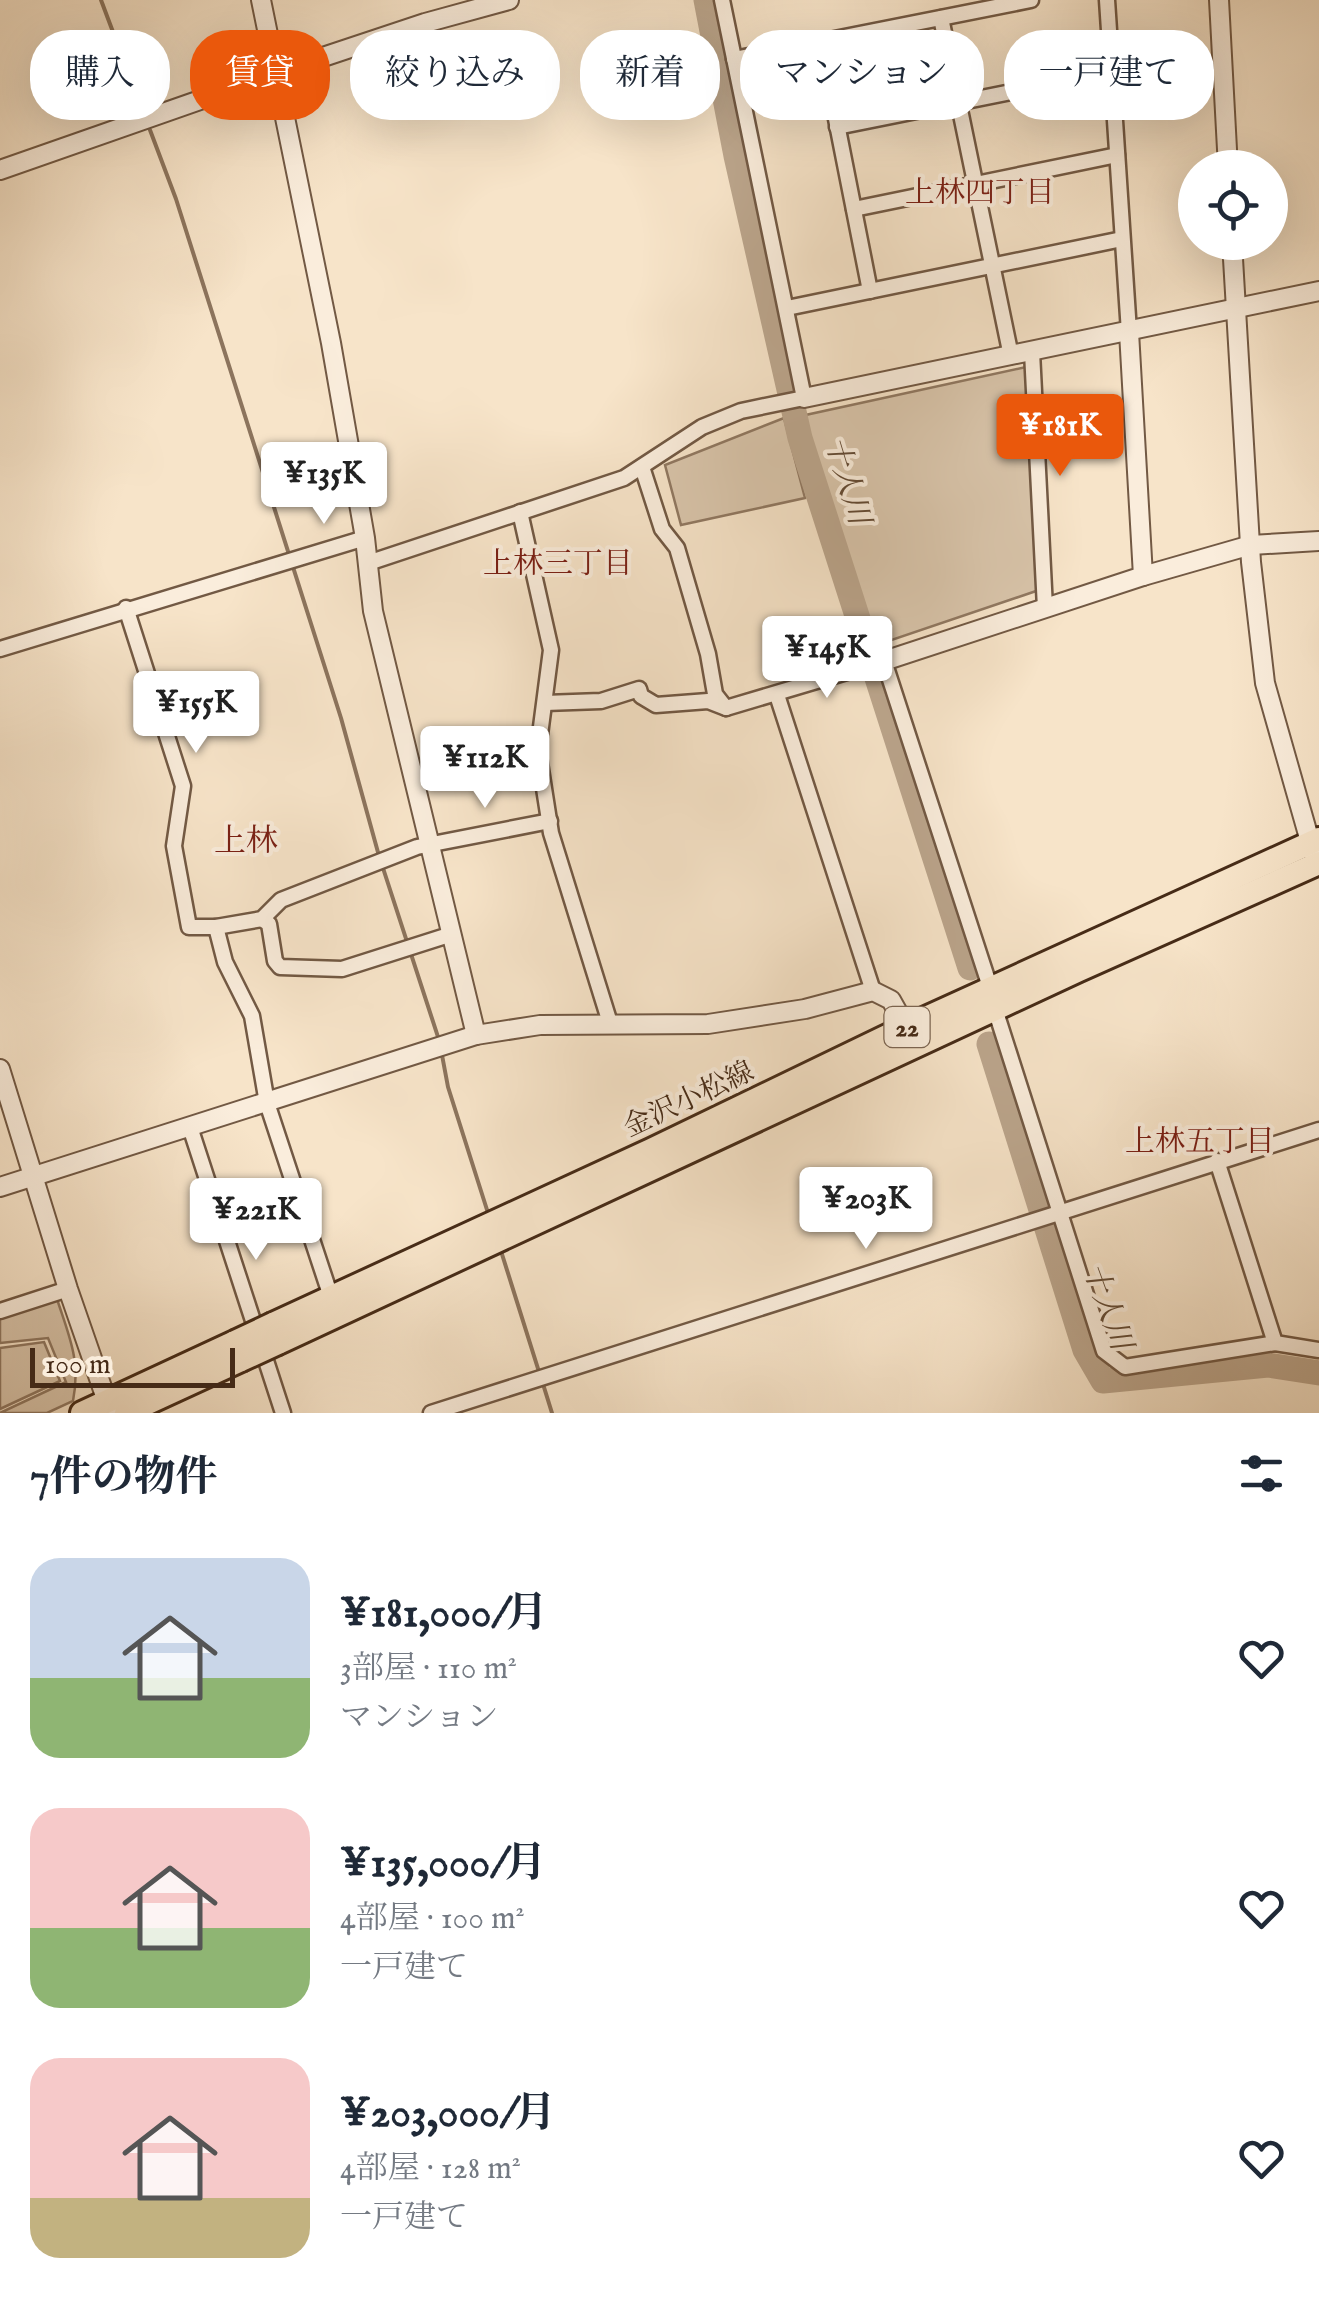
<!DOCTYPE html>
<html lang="ja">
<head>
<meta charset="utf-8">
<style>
	:root { --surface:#fff; --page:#f2f2f3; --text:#1f2937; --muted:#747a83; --accent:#ea580c }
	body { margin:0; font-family:"IM FELL English","Noto Serif JP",serif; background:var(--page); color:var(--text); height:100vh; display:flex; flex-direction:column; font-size:38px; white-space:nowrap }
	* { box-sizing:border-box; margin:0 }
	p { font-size:32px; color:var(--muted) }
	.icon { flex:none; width:55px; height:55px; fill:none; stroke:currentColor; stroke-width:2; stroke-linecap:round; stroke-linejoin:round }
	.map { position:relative; height:1413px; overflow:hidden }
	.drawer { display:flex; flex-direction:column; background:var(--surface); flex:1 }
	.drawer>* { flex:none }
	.top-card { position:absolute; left:30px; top:30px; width:1260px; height:90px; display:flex; gap:20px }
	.buttons { position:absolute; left:1178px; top:150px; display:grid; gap:20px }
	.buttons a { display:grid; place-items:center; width:110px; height:110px; border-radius:50%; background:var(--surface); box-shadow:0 10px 40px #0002; font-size:50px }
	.scale { position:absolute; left:30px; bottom:25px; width:205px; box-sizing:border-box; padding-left:10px; border:5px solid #462b17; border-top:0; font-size:28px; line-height:35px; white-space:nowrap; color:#462b17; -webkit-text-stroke:8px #faeddc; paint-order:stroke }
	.price { position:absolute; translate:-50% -85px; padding:0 22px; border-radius:10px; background:#fff; color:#222; font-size:32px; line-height:65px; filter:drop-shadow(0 2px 5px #0008) }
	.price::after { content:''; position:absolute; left:50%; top:60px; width:30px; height:22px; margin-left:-15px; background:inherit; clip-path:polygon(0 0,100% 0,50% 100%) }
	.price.on { background:var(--accent); color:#fff }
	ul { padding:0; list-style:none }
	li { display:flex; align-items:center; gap:30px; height:250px; padding:0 30px }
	li span { display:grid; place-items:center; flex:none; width:280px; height:200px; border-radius:30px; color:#555 }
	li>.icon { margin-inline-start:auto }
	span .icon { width:120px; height:120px; fill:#fffc; stroke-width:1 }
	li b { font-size:42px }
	h2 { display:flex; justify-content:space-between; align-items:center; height:120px; padding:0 30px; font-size:42px }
	.pill { padding:0 35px; border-radius:40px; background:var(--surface); box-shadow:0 10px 40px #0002; font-size:35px; line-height:90px }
	.pill.on { background:var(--accent); color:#fff }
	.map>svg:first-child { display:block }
	.green { fill:#d9c5ab; stroke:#907861; stroke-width:2.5 }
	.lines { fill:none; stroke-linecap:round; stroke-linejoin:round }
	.stream { stroke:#8c745d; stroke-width:4 }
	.river { stroke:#bba58c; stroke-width:25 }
	.minor-casing { stroke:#725944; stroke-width:19 }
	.tertiary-casing { stroke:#725944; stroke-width:22 }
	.primary-casing { stroke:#462b17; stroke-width:28 }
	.minor { stroke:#faeddc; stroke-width:14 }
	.tertiary { stroke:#faeddc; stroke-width:18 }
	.primary { stroke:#f7e4c9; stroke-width:22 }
	.primary-bridge-casing { stroke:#462b17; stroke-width:28; stroke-linecap:butt }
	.primary-bridge { stroke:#f7e4c9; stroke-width:22 }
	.labels { text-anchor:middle; stroke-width:8; stroke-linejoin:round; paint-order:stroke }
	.shield { fill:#faeddc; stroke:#7c6552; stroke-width:2.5 }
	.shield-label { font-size:25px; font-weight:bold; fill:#462b17 }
	.street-label { font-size:28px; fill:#462b17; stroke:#faeddc }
	.neighbourhood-label { font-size:30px; fill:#7a1f14; stroke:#faeddc }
	.water-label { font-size:30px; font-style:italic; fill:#634a34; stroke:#faeddc }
	.quarter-label { font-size:32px; fill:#7a1f14; stroke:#faeddc }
</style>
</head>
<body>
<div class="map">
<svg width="1319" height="1413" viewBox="0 0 1319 1413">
	<rect width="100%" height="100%" fill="#f7e4c9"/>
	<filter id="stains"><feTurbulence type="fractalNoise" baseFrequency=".002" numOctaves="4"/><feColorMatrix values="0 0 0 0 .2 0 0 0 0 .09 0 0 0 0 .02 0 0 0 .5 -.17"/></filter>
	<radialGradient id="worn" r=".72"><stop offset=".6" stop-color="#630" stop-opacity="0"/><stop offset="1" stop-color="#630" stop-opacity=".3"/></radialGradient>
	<!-- green -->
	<g class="green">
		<path d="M1026,367l13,223 -165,56 -73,-230z"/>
		<path d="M784,418l21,80 -124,27 -16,-60z"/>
		<path d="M57,1299c12,37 24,62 16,102l-26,12h-47l66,-31 -18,-44 -48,5v-26z"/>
		<path d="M44,1342l16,39 -60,28v-61z"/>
	</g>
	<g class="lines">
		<!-- stream -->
		<g class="stream">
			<path d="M101,0l39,104"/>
			<path d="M150,130l26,69 165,519 38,138"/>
			<path d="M382,865l57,175"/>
			<path d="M442,1055l6,32 40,126"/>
			<path d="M501,1251l39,124"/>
			<path d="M543,1384l9,29"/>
		</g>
		<!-- river -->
		<g class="river">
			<path d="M706,0l30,156 64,282 170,530"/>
			<path d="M989,1044l96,306 18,31 165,-16 51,8"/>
		</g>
		<defs>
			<g id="minor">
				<path d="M1107,0l22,332"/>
				<path d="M941,18l70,338"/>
				<path d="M821,43l49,248"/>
				<path d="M734,59l297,-59"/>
				<path d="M837,127l274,-55"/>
				<path d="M854,209l263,-54"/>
				<path d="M787,308l335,-69"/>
				<path d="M1032,352l13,256"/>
				<path d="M642,467l20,62 15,19 31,106 7,40 11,14"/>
				<path d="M520,512l31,138 -13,100 13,83 59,190"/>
				<path d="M368,563l256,-85 78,-51 39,-16 63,-13 -82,-398"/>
				<path d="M126,608l57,178 -9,60 15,81h27l46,-8 19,-19 136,-53 133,-26"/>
				<path d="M0,649l365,-111"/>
				<path d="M777,695l96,296"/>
				<path d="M545,703l56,-2 38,-12 2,7 15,9 52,-4 18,7 158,-47 107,329"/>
				<path d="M262,919l7,5 6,37 5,6 62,2 110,-35"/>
				<path d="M216,927l9,35 27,54 15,87 64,194"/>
				<path d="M995,1009l109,342 21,16 150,-24"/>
				<path d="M190,1127l93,286"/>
				<path d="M1217,1161l58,182 44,7"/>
				<path d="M0,1311l68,-22"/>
				<path d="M431,1413l888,-283"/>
			</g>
			<g id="tertiary">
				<path d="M261,0l70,343 34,195 8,73 103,424"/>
				<path d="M1219,0l9,168"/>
				<path d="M0,170l323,-113 102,-34 84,-23"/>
				<path d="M1232,242l19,320 14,121 48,169"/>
				<path d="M804,398l515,-107"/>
				<path d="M1143,576l108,-31 68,-4"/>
				<path d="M884,661l259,-85 -14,-244"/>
				<path d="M0,1069l68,220 43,124"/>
				<path d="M0,1187l476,-152 64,-10 168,-1 97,-15 68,-18 18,9 15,27"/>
			</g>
			<g id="primary">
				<path d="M273,1324l378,-174 255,-123 413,-188"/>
				<path d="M278,1343l801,-373 240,-107"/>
				<path d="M82,1413l153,-71"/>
				<path d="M126,1413l115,-53"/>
			</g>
		</defs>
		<!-- minor casing -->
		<use href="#minor" class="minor-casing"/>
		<!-- tertiary casing -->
		<use href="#tertiary" class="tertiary-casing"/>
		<!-- primary casing -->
		<use href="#primary" class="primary-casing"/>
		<!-- minor -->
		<use href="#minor" class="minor"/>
		<!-- tertiary -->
		<use href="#tertiary" class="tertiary"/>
		<!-- primary -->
		<use href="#primary" class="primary"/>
		<defs>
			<g id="primary-bridge">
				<path d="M235,1342l38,-18"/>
				<path d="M241,1360l37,-17"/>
			</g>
		</defs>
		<!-- primary-bridge casing -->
		<use href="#primary-bridge" class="primary-bridge-casing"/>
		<!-- primary-bridge -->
		<use href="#primary-bridge" class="primary-bridge"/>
	</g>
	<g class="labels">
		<!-- shield labels -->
		<rect class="shield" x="884.5" y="1007" width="45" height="40" rx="8"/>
		<g class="shield-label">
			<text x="907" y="1036">22</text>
		</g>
		<!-- street labels -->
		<g class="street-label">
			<text transform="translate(688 1098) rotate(-25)" y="10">金沢小松線</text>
		</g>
		<!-- neighbourhood labels -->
		<g class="neighbourhood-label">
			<text x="980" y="202">上林四丁目</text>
			<text x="558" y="573">上林三丁目</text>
			<text x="1200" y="1151">上林五丁目</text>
		</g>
		<!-- water labels -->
		<g class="water-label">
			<text transform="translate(848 480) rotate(73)" y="10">十人川</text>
			<text transform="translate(1108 1306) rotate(70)" y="10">十人川</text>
		</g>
		<!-- quarter labels -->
		<g class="quarter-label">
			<text x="246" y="851">上林</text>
		</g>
	</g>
	<rect width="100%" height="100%" filter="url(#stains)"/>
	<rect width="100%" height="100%" fill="url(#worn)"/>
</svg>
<div class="buttons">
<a><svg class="icon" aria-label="locate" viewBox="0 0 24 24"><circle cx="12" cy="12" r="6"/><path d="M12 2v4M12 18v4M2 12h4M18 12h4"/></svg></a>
</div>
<div class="scale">100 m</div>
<b class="price on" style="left:1060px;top:479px">¥181K</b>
<b class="price" style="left:324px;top:527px">¥135K</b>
<b class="price" style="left:827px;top:701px">¥145K</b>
<b class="price" style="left:196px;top:756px">¥155K</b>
<b class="price" style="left:485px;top:811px">¥112K</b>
<b class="price" style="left:866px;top:1252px">¥203K</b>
<b class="price" style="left:256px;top:1263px">¥221K</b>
<div class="top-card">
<a class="pill">購入</a>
<a class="pill on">賃貸</a>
<a class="pill">絞り込み</a>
<a class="pill">新着</a>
<a class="pill">マンション</a>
<a class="pill">一戸建て</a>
</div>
</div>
<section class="drawer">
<h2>7件の物件<svg class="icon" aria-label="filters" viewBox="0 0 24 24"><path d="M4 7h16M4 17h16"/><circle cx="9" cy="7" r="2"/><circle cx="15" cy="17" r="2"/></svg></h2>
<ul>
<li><span style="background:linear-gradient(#c9d6e8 60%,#8fb573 0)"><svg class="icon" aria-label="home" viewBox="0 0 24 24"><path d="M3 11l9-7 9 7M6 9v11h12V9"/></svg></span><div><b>¥181,000/月</b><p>3部屋 · 110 m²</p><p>マンション</p></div><svg class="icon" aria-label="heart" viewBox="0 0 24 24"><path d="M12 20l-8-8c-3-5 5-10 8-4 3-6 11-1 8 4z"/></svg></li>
<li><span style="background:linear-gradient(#f6c9c9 60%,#8fb573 0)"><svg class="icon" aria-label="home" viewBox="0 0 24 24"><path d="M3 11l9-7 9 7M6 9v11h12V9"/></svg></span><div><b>¥135,000/月</b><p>4部屋 · 100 m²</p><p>一戸建て</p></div><svg class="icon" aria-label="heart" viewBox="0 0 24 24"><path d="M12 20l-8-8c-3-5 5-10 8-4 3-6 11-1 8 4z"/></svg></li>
<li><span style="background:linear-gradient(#f6c9c9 70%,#c2b280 0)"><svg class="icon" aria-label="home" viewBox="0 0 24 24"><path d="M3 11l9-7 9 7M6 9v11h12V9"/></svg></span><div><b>¥203,000/月</b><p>4部屋 · 128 m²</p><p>一戸建て</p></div><svg class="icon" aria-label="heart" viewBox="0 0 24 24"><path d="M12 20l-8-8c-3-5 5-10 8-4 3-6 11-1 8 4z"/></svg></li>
</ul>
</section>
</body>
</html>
